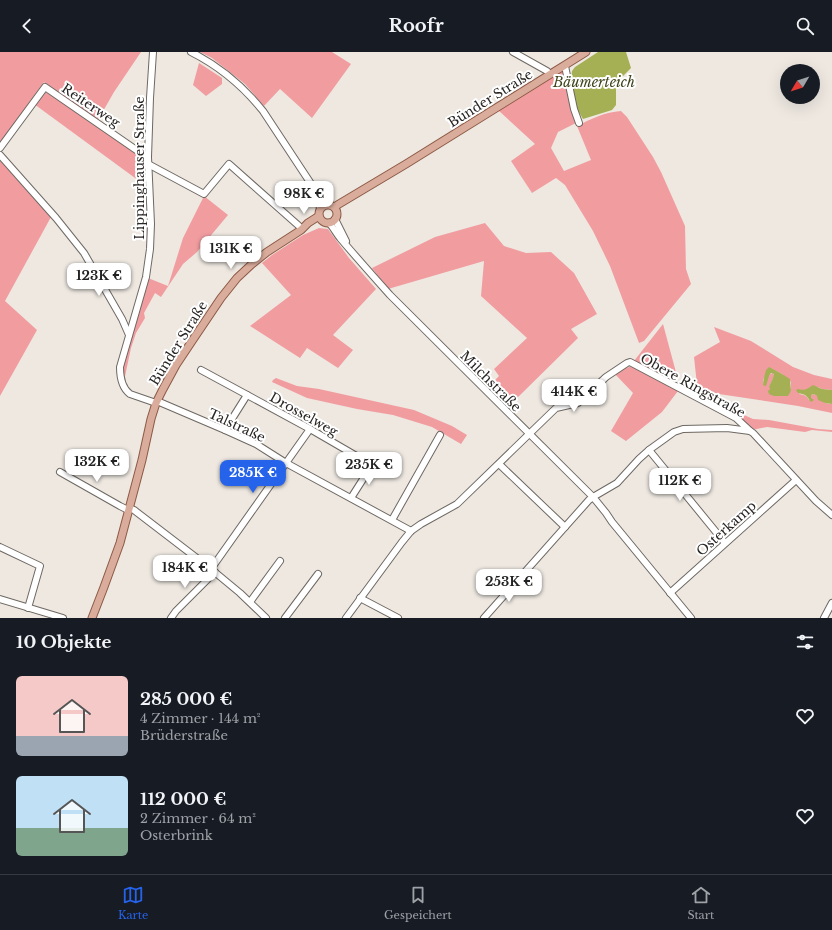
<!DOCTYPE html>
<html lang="de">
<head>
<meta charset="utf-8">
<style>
	:root { --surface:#171b24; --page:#20242c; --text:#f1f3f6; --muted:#9ea1a6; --line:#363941; --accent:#2563eb }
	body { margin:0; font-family:"Libre Baskerville",serif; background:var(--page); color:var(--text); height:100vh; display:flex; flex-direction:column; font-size:15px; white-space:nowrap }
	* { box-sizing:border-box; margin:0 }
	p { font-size:13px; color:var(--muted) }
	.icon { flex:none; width:22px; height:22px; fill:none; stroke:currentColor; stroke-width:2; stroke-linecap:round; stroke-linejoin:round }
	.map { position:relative; height:566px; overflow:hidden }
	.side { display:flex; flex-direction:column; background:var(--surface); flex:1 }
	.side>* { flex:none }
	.needle { width:26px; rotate:231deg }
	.tools { position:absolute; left:780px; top:12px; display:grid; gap:8px }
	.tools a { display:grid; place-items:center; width:40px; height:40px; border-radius:50%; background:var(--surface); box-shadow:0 4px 16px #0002; font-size:20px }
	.price { position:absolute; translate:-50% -34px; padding:0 9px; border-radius:8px; background:#fff; color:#222; font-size:13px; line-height:26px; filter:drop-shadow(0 1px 2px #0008) }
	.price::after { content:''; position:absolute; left:50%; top:24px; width:12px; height:9px; margin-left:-6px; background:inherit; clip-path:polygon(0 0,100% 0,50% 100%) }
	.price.active { background:var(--accent); color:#fff }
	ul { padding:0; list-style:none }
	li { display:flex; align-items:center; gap:12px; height:100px; padding:0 16px }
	li span { display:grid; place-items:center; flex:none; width:112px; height:80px; border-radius:6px; color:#555 }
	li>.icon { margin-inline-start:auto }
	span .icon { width:48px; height:48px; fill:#fffc; stroke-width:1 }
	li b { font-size:17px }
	h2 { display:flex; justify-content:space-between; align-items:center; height:48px; padding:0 16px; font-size:17px }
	header { display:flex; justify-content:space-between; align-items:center; height:52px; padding:0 16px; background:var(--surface); font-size:18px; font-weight:800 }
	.menu { display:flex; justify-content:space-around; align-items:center; height:56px; border-top:1px solid var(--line); background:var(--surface); font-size:11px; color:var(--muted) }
	.menu a { display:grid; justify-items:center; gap:2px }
	.menu .active { color:var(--accent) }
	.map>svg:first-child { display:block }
	.green { fill:#f19da0; fill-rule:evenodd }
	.water { fill:#a5b054 }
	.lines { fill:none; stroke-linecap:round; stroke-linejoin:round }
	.minor-casing { stroke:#6e6863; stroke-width:8 }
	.major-casing { stroke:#8b5945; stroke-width:9 }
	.minor { stroke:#fff; stroke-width:6 }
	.major { stroke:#daac9b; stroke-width:7 }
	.labels { text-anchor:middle; stroke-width:4; stroke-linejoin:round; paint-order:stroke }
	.street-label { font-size:13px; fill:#282523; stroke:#fff }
	.water-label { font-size:14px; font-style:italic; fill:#3f441d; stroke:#fff }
</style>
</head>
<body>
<header><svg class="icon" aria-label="back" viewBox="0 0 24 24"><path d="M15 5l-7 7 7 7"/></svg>Roofr<svg class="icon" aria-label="search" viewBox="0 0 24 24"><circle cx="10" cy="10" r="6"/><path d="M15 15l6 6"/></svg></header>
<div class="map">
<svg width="832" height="566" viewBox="0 0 832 566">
	<rect width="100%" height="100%" fill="#eee8e1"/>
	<!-- green -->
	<g class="green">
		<path d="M0,0h141l-27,40 -16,28 -54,-38 -44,61z"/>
		<path d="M200,0h132l19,12 -39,54 -32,-29 -16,17 -19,-22 -33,-26z"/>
		<path d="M199,11l23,15v6l-16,12 -13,-11z"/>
		<path d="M563,18l13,53 -18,9 -7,16 13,23 27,-11 -14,-34c14,-7 28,-14 44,-15l6,6 26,40 8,15 24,54 1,43 5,15 -47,57 -5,2 -29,-77 -17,-35 -28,-46 -9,-7 -24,15 -21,-32 24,-17 -37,-34z"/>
		<path d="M45,41h2l99,66v27l-112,-82 8,-9z"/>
		<path d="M0,106l34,38 17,21 -46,84 32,29 -37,66z"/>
		<path d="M204,144l24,19 -31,37 -14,12 -22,33 -6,-4 -11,20 1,5 -9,15 -5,15 -7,33 -2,-16 26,-87 20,8 15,-48z"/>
		<path d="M485,171l19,23 22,7 25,-1 23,21 23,41 -26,15 7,9 -68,67 -20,-20 9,-9 -5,-7 33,-31 -46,-42 3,-35 -96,28 -16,-21 63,-31z"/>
		<path d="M319,176l9,1 21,29 27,31 -43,46 20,15 -15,18 -31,-20 -7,10 -50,-32 41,-31 -29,-32 10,-8 31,-20z"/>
		<path d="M663,272l14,52 -1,3 -2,2 -40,-20z"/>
		<path d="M714,275l37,14 42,26 21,8 18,4v11l-10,-1 -4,-2 -16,4 -3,3c5,1 7,1 10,6l2,-2v-3l3,-1 3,2 8,7 7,1v9l-34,-7 -106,-16 5,-5 -3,-28 26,-15zM769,316l13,6 9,8v9l-5,5h-2l-15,-10 3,-4 2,-7 -1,-2c-5,1 -7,8 -10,12v-5z"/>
		<path d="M635,314l43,25 -16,21 -36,29 -15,-10 22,-38 -18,-19c7,-5 11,-7 20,-8z"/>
		<path d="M276,326l21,8 22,3 95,21 38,16 15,9 -6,9 -29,-17 -39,-12 -36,-6 -50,-11 -35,-16 1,-2z"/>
		<path d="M711,349h2l40,18 16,1 49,9 14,1v2l-20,-2 -7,2 -38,-5 -15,3z"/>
	</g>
	<!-- water -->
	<g class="water">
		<path d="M598,0h28l5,16 -15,15v22l-4,5 -29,9 -7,-12 -5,-26 1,-10 3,-4z"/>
		<path d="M769,315l13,7 8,5 1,12 -3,5h-14l-5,-2 -1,-3 2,-2 -1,-3c3,-4 4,-8 5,-12l-3,-1 -2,3 -3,10 -3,-1c0,-6 2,-10 3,-15z"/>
		<path d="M813,333l9,4 10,1v14l-7,-1 -7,-3 -1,-4 -3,-2 -3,1v3l3,2 -3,2c-2,-2 -3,-5 -6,-7 -4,-2 -7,0 -9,-5l2,-1c7,2 9,0 15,-4z"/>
	</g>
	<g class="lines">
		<defs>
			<g id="minor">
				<path d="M153,0l-3,46 -2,59 3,67 -1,25 -4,28 -26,90c0,10 2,21 10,27l26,9"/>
				<path d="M191,0c28,14 52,34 72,59l62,94"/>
				<path d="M513,0l34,19 3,3"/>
				<path d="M565,14l9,43 5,14"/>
				<path d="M0,96l45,-61 100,69 3,1"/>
				<path d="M0,103l56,63 28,35 38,66 7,16"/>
				<path d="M148,112l56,30 25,-30 70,62 2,4"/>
				<path d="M313,140l6,12 1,4"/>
				<path d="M335,167l11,22"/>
				<path d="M329,171c4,4 7,10 11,15 16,19 33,38 50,57l203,202 13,16 6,9 79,96"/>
				<path d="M201,318l109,59 62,36 -21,33"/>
				<path d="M157,349l68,29 31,14 30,19 125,68"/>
				<path d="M225,378l22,-35"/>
				<path d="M649,398l76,93"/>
				<path d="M499,412l66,63"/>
				<path d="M60,420l60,34 8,4"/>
				<path d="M129,456l5,2 77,59 29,24 26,25"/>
				<path d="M392,468l48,-85"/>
				<path d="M0,495l40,19 -12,42"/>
				<path d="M211,517l99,-140"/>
				<path d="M670,541l126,-113"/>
				<path d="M360,546l38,20"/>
				<path d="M0,547l63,19"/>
				<path d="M250,550l30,-41"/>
				<path d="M171,566l5,-7 39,-39"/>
				<path d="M285,566l33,-44"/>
				<path d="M346,566l56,-76 9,-11 10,-7 36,-20 99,-96 22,-5 28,-26 21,-14 3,-1 106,56 14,13"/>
				<path d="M484,566l105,-118 4,-3 24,-14 22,-24 10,-9 25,-18 9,-3 44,-1 23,3 3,2 63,68 16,14"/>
				<path d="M824,566l8,-15"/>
			</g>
			<g id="major">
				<circle cx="328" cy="162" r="9"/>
				<path d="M334,155l72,-43 180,-112"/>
				<path d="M92,566l12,-31 16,-44 22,-83 9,-41 5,-16 7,-14 13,-24 16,-24 29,-43 16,-20 15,-14 15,-12 34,-22 7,-7 11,-7"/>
			</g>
		</defs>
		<!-- minor casing -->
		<use href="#minor" class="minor-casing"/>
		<!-- major casing -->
		<use href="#major" class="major-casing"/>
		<!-- minor -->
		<use href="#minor" class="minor"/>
		<!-- major -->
		<use href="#major" class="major"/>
	</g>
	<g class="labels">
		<!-- street labels -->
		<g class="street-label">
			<text transform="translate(490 46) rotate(-32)" y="5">Bünder Straße</text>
			<text transform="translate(91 53) rotate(34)" y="5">Reiterweg</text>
			<text transform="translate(139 116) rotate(-90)" y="5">Lippinghauser Straße</text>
			<text transform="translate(178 291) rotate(-58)" y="5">Bünder Straße</text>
			<text transform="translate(491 329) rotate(45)" y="5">Milchstraße</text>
			<text transform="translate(693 333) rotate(29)" y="5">Obere Ringstraße</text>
			<text transform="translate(304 362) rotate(29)" y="5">Drosselweg</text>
			<text transform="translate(237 373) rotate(25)" y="5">Talstraße</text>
			<text transform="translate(726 476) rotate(-42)" y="5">Osterkamp</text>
		</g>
		<!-- water labels -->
		<g class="water-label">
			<text x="594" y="35">Bäumerteich</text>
		</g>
	</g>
</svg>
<div class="tools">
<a><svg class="needle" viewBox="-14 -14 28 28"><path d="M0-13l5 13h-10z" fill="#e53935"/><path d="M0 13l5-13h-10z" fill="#9ea1a6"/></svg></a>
</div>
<b class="price" style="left:304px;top:163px">98K €</b>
<b class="price" style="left:231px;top:218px">131K €</b>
<b class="price" style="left:99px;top:245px">123K €</b>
<b class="price" style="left:574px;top:361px">414K €</b>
<b class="price" style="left:97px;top:431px">132K €</b>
<b class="price" style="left:369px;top:434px">235K €</b>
<b class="price active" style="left:253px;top:442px">285K €</b>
<b class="price" style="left:680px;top:450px">112K €</b>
<b class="price" style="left:185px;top:537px">184K €</b>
<b class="price" style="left:509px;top:551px">253K €</b>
</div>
<section class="side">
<h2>10 Objekte<svg class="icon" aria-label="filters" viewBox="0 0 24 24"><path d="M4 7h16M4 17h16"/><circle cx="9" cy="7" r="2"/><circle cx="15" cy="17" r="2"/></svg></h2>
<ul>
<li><span style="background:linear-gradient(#f6c9c9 75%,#9aa5b1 0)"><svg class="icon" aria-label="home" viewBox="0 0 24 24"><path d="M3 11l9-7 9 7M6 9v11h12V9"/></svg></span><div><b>285 000 €</b><p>4 Zimmer · 144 m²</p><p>Brüderstraße</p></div><svg class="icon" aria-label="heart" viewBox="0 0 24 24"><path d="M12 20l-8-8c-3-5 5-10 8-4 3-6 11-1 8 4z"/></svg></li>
<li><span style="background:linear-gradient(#bfe0f5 65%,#7fa58c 0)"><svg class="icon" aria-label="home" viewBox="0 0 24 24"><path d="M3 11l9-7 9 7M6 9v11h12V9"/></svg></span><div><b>112 000 €</b><p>2 Zimmer · 64 m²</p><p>Osterbrink</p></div><svg class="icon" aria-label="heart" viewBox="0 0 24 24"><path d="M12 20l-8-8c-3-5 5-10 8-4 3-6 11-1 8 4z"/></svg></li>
</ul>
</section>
<nav class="menu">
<a class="active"><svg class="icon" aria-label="map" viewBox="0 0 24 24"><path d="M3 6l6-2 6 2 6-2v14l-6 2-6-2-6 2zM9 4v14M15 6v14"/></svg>Karte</a>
<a><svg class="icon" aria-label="saved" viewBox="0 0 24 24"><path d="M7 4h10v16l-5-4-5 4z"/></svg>Gespeichert</a>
<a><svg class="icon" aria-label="home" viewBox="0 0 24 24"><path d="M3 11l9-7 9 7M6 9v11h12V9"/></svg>Start</a>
</nav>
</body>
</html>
